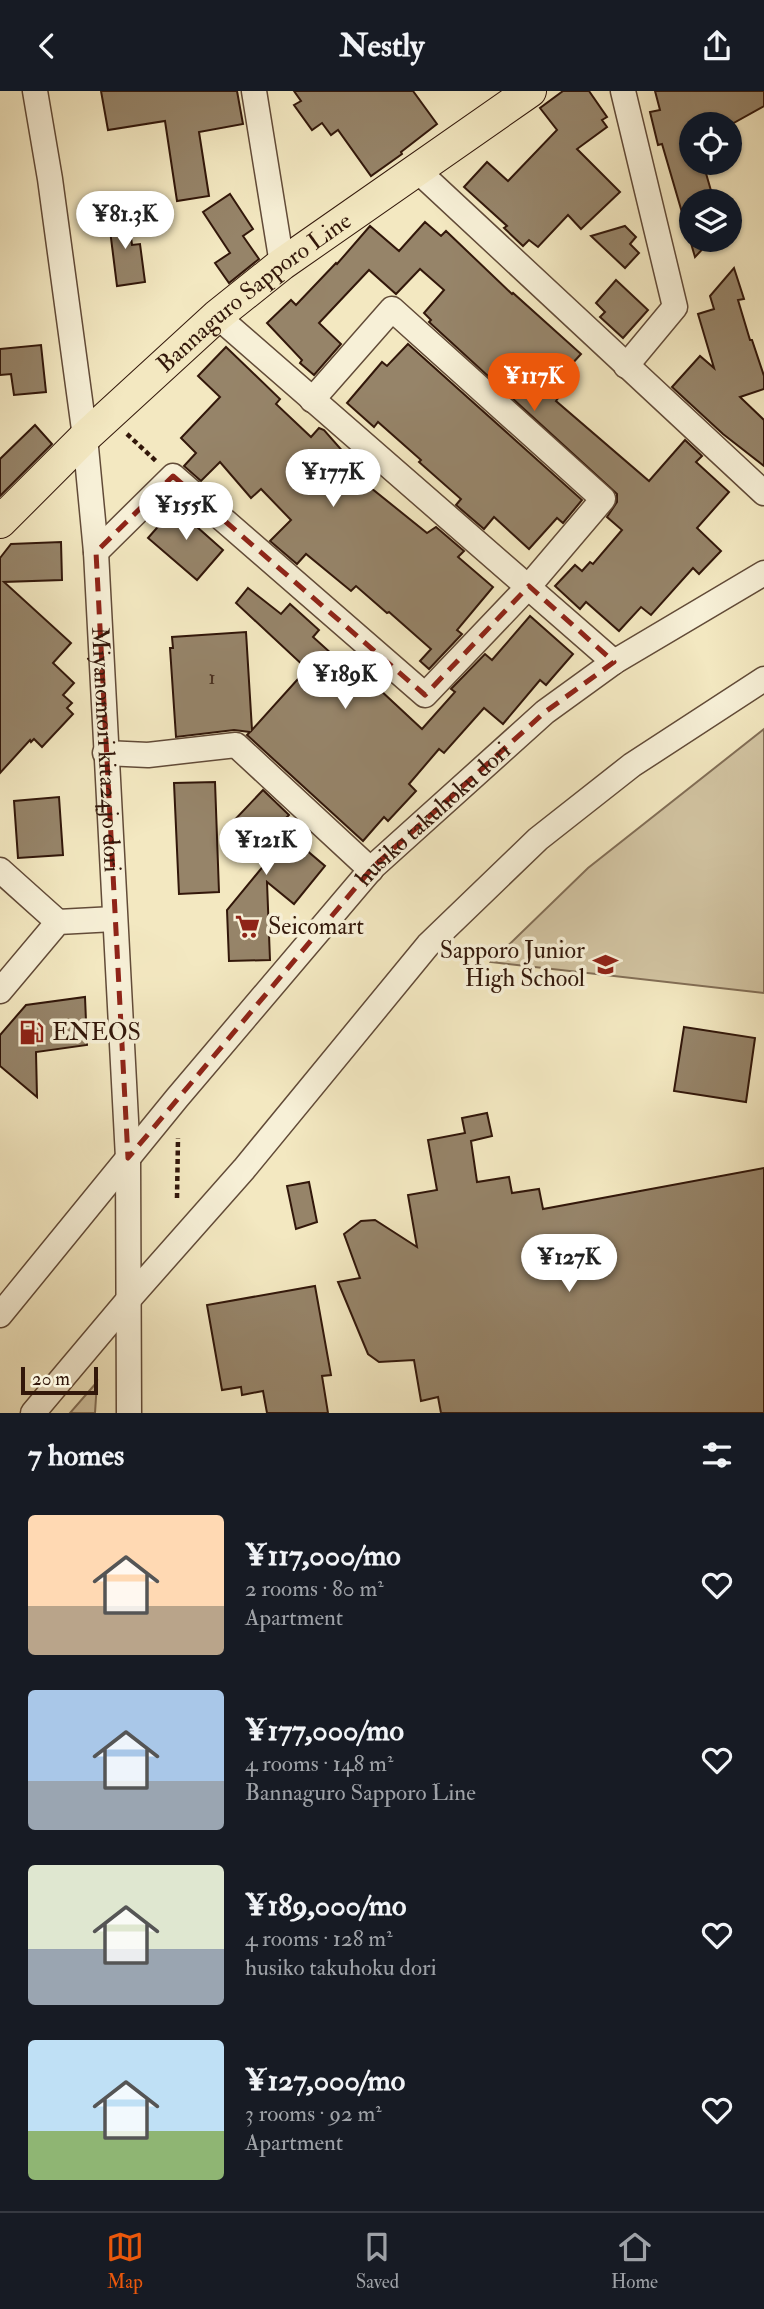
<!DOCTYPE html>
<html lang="en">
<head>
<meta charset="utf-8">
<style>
	:root { --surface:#171b24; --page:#20242c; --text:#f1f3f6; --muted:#9ea1a6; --line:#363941; --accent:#ea580c }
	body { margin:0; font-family:"IM FELL Double Pica",serif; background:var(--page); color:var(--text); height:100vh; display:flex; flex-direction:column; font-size:26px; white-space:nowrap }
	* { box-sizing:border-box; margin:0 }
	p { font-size:23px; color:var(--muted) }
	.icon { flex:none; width:38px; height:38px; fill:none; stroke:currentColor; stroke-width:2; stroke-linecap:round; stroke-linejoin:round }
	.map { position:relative; height:1322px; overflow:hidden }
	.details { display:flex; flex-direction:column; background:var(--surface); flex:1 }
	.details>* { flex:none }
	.fabs { position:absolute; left:679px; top:21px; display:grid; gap:14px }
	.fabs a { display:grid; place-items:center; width:63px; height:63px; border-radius:50%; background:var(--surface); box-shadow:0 2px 5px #0004; font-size:35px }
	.scale { position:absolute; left:21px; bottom:18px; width:77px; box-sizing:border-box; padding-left:7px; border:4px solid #32170a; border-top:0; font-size:19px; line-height:24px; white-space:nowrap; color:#32170a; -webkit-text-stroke:5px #f7f0d7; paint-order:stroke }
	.price { position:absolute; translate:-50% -60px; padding:0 16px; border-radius:24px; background:#fff; color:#222; font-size:23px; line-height:46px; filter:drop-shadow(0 2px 4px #0008) }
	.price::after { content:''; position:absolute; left:50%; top:42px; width:21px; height:16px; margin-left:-10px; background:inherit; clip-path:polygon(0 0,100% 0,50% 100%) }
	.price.selected { background:var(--accent); color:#fff }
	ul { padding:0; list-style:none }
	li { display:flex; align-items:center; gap:21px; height:175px; padding:0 28px }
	li span { display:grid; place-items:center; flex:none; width:196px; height:140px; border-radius:7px; color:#555 }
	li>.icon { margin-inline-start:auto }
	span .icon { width:84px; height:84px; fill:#fffc; stroke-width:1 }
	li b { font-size:30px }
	h2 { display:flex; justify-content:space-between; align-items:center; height:84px; padding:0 28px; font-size:30px }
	header { display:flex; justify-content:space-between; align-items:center; height:91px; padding:0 28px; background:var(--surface); font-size:32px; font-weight:800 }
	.dock { display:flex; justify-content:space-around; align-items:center; height:98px; border-top:2px solid var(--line); background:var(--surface); font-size:19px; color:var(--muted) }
	.dock a { display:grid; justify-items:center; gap:4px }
	.dock .selected { color:var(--accent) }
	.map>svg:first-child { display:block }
	.green { fill:#d2c4a2; stroke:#826e56; stroke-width:2 }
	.building { fill:#968469; stroke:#32170a; stroke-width:2 }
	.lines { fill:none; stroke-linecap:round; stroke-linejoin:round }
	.minor-casing { stroke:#624b38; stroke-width:27 }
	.major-casing { stroke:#32170a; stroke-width:34 }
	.path { stroke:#32170a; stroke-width:4.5; stroke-dasharray:5 3.5; stroke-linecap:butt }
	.minor { stroke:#f7f0d7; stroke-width:24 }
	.major { stroke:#f3e8c1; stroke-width:32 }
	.marked { fill:none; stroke:#8f2418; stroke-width:5; stroke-dasharray:14 9; stroke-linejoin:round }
	.labels { text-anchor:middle; stroke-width:7; stroke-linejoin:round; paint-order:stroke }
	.number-label { font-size:21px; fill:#4b3222 }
	.street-label { font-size:24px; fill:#32170a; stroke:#f7f0d7 }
	.poi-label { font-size:24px; fill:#32170a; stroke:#f7f0d7; text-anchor:start }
</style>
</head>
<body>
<header><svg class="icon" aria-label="back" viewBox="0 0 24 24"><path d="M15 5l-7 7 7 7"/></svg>Nestly<svg class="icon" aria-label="share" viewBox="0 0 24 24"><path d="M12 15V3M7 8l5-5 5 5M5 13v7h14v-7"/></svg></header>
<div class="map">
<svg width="764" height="1322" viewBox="0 0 764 1322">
	<rect width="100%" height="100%" fill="#f3e8c1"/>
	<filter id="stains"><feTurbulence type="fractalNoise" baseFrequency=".00286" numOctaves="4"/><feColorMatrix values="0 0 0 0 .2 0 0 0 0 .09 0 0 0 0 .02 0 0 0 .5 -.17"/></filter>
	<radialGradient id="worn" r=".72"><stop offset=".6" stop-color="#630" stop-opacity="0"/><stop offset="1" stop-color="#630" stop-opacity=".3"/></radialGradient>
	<!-- green -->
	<g class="green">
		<path d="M764,638v264l-273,-31 97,-94z"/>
		<path d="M97,1291l-2,31h-25z"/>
	</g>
	<!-- building -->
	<g class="building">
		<path d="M101,0h136l6,33 -44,8 10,64 -32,5 -12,-80 -57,9z"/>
		<path d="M294,0h119l24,33 -36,28 1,2 -31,22 -33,-46 -7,5 -9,-12 -10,7 -18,-25 7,-4z"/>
		<path d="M563,0h26l18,26 -5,3 5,7 -30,22 43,43 -39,37 -13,-14 -30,32 -9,-7 -6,6 -19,-18 3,-2 -43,-39 23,-25 21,19 49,-51 -17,-22z"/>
		<path d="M655,0h109v15l-34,19 -39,-1v39h12l11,38h-23v39h20l-16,17 -33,-113 -4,1 -8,-33 10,-2z"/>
		<path d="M230,103l23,35 -10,7 16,23 -30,24 -14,-20 15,-10 -27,-41z"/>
		<path d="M128,121l4,33 8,-1 5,38 -28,4 -9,-72z"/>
		<path d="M425,131l16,14 5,-5 66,63 1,-1 68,61 -32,35 10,8 -3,4 93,80 36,-41 17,16 -6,6 33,30 -32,36 24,23 -22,23 -6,-6 -42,47 -10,-8 -22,24 -33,-29 -6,7 -25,-23 20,-21 7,6 8,-9 3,2 29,-34 -15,-13 10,-15v-8l-188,-172 2,-2 -7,-7 20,-23 -24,-21 -24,25 -27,-24 -50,53 22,21 -27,31 -14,-12 2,-3 -35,-37 24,-23 5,5 40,-42 1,1 33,-38 29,25z"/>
		<path d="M625,135l11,11 -6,7 9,9 -14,15 -34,-32z"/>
		<path d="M734,177l10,31 -6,1 12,40h2l12,36v13l-24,8 24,23v46l-41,-32 -51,-47 28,-31 14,12 -16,-54 16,-5 -4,-13z"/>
		<path d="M616,189l32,30 -25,28 -23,-21 5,-5 -9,-9z"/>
		<path d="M408,253l174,156 -19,23 -6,-5 -28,31 -35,-32 -10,12 -28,-24 5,-6 -42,-37 2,-2 -43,-38 -4,5 -27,-24 35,-41 5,4z"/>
		<path d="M41,254l5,47 -32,3 -3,-21 -11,1v-26z"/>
		<path d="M226,256l54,52 -4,5 35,33 8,-9 5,2 22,25 -6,8 87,70 9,-6 28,24 -6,6 35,30 -36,43 5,4 -33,35 -9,-8 11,-12 -42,-37 -2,1 -31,-27 -5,5 -45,-37 -9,10 -27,-23 21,-21 -30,-31 -10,9 -31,-36 -19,19 -17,-15 12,-13 -15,-15 39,-41 -22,-21z"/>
		<path d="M35,334l17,19 -52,52v-37z"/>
		<path d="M178,413l21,18 -3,4 27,24 -26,30 -49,-42z"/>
		<path d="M61,451l1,38 -58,2 67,61 -18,20 21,20 -11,12 9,8 -5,5 6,6 -31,33 -8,-8 -3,3 -1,-2 -30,33v-215l11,-14z"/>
		<path d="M248,497l33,26 9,-10 29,26 -6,7 30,27 -2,2 33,29 5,-6 43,40 33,-37 -4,-3 34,-35 7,6 38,-44 43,38 -27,31 -6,-5 -37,44 -19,-16 -40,45 -5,-4 -30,35 7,7 -28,30 -4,-4 -21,24 -116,-106 3,-3 -16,-2 -58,7 -6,-89h3l-1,-11 74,-5 6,98 55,-61 -71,-66z"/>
		<path d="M215,691l4,110 -40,2 -5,-111z"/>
		<path d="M263,699l26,25 -11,11 47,40 -31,38 -27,-22 3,78 -41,1 -2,-51 38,-46 -38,-36z"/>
		<path d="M59,706l4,58 -45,3 -4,-57z"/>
		<path d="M85,906l2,48 -51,7 1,45 -37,-31v-31l26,-30z"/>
		<path d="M684,936l71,11 -9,64 -72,-11z"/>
		<path d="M487,1022l5,23 -21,5 6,41 32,-5 3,16 27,-4 4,20 221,-41v245h-323l-3,-16 -17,4 -7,-41 -35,2 -11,-8 -30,-72 22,-4 -16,-44 17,-13 14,-1 42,27 -9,-52 29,-5 -9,-50 37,-7 -3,-15z"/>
		<path d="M309,1091l8,40 -21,7 -9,-43z"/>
		<path d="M315,1195l16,89 -9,1 6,37h-61l-4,-22 -21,4 -1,-8 -19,3 -15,-85z"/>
	</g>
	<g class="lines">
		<defs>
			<g id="minor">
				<path id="s1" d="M35,0l15,88 35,258 11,115 32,606 1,255"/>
				<path d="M254,0l28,173"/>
				<path d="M623,0l52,216 -49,59"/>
				<path d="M417,79l347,323"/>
				<path d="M217,225l397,346"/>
				<path d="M96,461l77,-76 252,219 104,-109 74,-87 -211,-190 -80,91"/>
				<path d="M105,662l43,2 88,-10 135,125"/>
				<path d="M0,779l58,52"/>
				<path d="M0,900l58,-69 56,-3"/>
				<path id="s2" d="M0,1224l177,-217 196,-231 172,-155 69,-50 150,-89"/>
				<path d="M33,1322l96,-114 115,-130 184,-224 110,-106 94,-74 132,-86"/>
			</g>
			<g id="major">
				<path id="s3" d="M0,431l85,-85 132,-121 65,-52 248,-173"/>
			</g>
		</defs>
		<!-- minor casing -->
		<use href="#minor" class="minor-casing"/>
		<!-- major casing -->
		<use href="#major" class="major-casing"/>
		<!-- path -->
		<g class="path">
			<path d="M127,343l30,28"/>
			<path d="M177,1107l1,-60"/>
		</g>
		<!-- minor -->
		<use href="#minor" class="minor"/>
		<!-- major -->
		<use href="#major" class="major"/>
	</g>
	<!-- marked area -->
	<path class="marked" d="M173,385l252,219 104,-109 85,76 -69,50 -172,155 -245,291 -32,-606z"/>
	<!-- icons -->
	<defs>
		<symbol id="supermarket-bare" viewBox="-9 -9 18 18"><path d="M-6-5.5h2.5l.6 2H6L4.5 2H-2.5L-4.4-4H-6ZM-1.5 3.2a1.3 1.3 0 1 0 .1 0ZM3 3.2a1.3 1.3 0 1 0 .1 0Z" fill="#8f2418" stroke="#f7f0d7" stroke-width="2.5" paint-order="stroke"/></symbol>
		<symbol id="school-bare" viewBox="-9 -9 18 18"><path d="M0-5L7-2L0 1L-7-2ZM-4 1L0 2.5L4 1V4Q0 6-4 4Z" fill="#8f2418" stroke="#f7f0d7" stroke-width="2.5" paint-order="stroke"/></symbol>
		<symbol id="fuel-bare" viewBox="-9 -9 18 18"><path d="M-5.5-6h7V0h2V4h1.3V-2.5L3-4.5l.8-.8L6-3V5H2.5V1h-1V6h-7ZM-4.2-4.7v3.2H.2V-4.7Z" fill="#8f2418" stroke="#f7f0d7" stroke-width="2.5" paint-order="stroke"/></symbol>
	</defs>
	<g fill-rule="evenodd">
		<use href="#supermarket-bare" x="230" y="818" width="35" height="35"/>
		<use href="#school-bare" x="588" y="856" width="35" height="35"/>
		<use href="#fuel-bare" x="14" y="924" width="35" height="35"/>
	</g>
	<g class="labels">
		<!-- number labels -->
		<g class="number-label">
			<text x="212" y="593">1</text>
		</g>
		<!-- street labels -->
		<g class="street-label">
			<text dy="8" stroke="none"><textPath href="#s3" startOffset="343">Bannaguro Sapporo Line</textPath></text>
			<text dy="8" stroke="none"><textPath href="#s1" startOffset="663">Miyanomori kita24jo dori</textPath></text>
			<text dy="8" stroke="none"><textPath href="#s2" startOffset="663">husiko takuhoku dori</textPath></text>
		</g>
		<!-- poi labels -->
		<g class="poi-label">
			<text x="268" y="843">Seicomart</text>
			<text x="585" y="867" text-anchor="end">Sapporo Junior<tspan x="585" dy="28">High School</tspan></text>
			<text x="52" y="949">ENEOS</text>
		</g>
	</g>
	<rect width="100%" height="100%" filter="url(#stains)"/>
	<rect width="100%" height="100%" fill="url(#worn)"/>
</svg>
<div class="fabs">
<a><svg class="icon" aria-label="locate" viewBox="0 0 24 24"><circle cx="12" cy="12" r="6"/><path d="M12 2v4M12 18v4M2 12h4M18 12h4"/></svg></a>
<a><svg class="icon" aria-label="layers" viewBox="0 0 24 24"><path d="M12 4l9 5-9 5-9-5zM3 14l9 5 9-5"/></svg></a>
</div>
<div class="scale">20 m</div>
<b class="price" style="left:125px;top:160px">¥81.3K</b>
<b class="price selected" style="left:534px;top:322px">¥117K</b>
<b class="price" style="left:333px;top:418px">¥177K</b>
<b class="price" style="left:186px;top:451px">¥155K</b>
<b class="price" style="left:345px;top:620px">¥189K</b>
<b class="price" style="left:266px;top:786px">¥121K</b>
<b class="price" style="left:569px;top:1203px">¥127K</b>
</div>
<section class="details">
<h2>7 homes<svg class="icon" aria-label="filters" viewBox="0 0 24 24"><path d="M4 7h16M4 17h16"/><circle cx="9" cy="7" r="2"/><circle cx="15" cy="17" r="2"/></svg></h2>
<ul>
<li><span style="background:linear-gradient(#ffd9b3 65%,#b9a48a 0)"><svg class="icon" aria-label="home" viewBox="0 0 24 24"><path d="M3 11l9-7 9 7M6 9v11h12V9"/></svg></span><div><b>¥117,000/mo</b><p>2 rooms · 80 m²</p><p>Apartment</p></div><svg class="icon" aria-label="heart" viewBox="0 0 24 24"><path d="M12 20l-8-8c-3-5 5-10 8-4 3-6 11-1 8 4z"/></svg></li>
<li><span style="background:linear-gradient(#a9c7e8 65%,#9aa5b1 0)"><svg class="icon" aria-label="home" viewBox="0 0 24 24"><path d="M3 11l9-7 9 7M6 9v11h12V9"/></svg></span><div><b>¥177,000/mo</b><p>4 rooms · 148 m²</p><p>Bannaguro Sapporo Line</p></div><svg class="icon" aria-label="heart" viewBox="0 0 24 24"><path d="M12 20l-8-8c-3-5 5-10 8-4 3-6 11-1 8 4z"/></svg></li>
<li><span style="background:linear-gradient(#dfe7d0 60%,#9aa5b1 0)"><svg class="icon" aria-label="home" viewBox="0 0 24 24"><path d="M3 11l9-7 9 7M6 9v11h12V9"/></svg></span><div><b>¥189,000/mo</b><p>4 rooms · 128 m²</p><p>husiko takuhoku dori</p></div><svg class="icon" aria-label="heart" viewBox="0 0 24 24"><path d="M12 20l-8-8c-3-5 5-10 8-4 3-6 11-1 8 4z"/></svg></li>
<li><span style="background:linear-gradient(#bfe0f5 65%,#8fb573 0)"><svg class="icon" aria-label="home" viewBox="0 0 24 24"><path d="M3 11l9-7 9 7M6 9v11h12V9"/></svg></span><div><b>¥127,000/mo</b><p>3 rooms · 92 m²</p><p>Apartment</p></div><svg class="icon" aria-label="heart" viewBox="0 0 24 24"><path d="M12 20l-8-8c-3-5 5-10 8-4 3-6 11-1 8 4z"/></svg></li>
</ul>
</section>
<nav class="dock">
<a class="selected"><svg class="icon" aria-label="map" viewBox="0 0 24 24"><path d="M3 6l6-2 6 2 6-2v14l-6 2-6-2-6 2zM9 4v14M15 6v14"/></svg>Map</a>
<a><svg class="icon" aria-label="saved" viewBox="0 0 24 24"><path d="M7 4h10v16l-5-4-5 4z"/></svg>Saved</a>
<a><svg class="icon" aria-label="home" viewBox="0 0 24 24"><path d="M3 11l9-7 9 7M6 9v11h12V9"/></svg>Home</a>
</nav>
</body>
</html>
